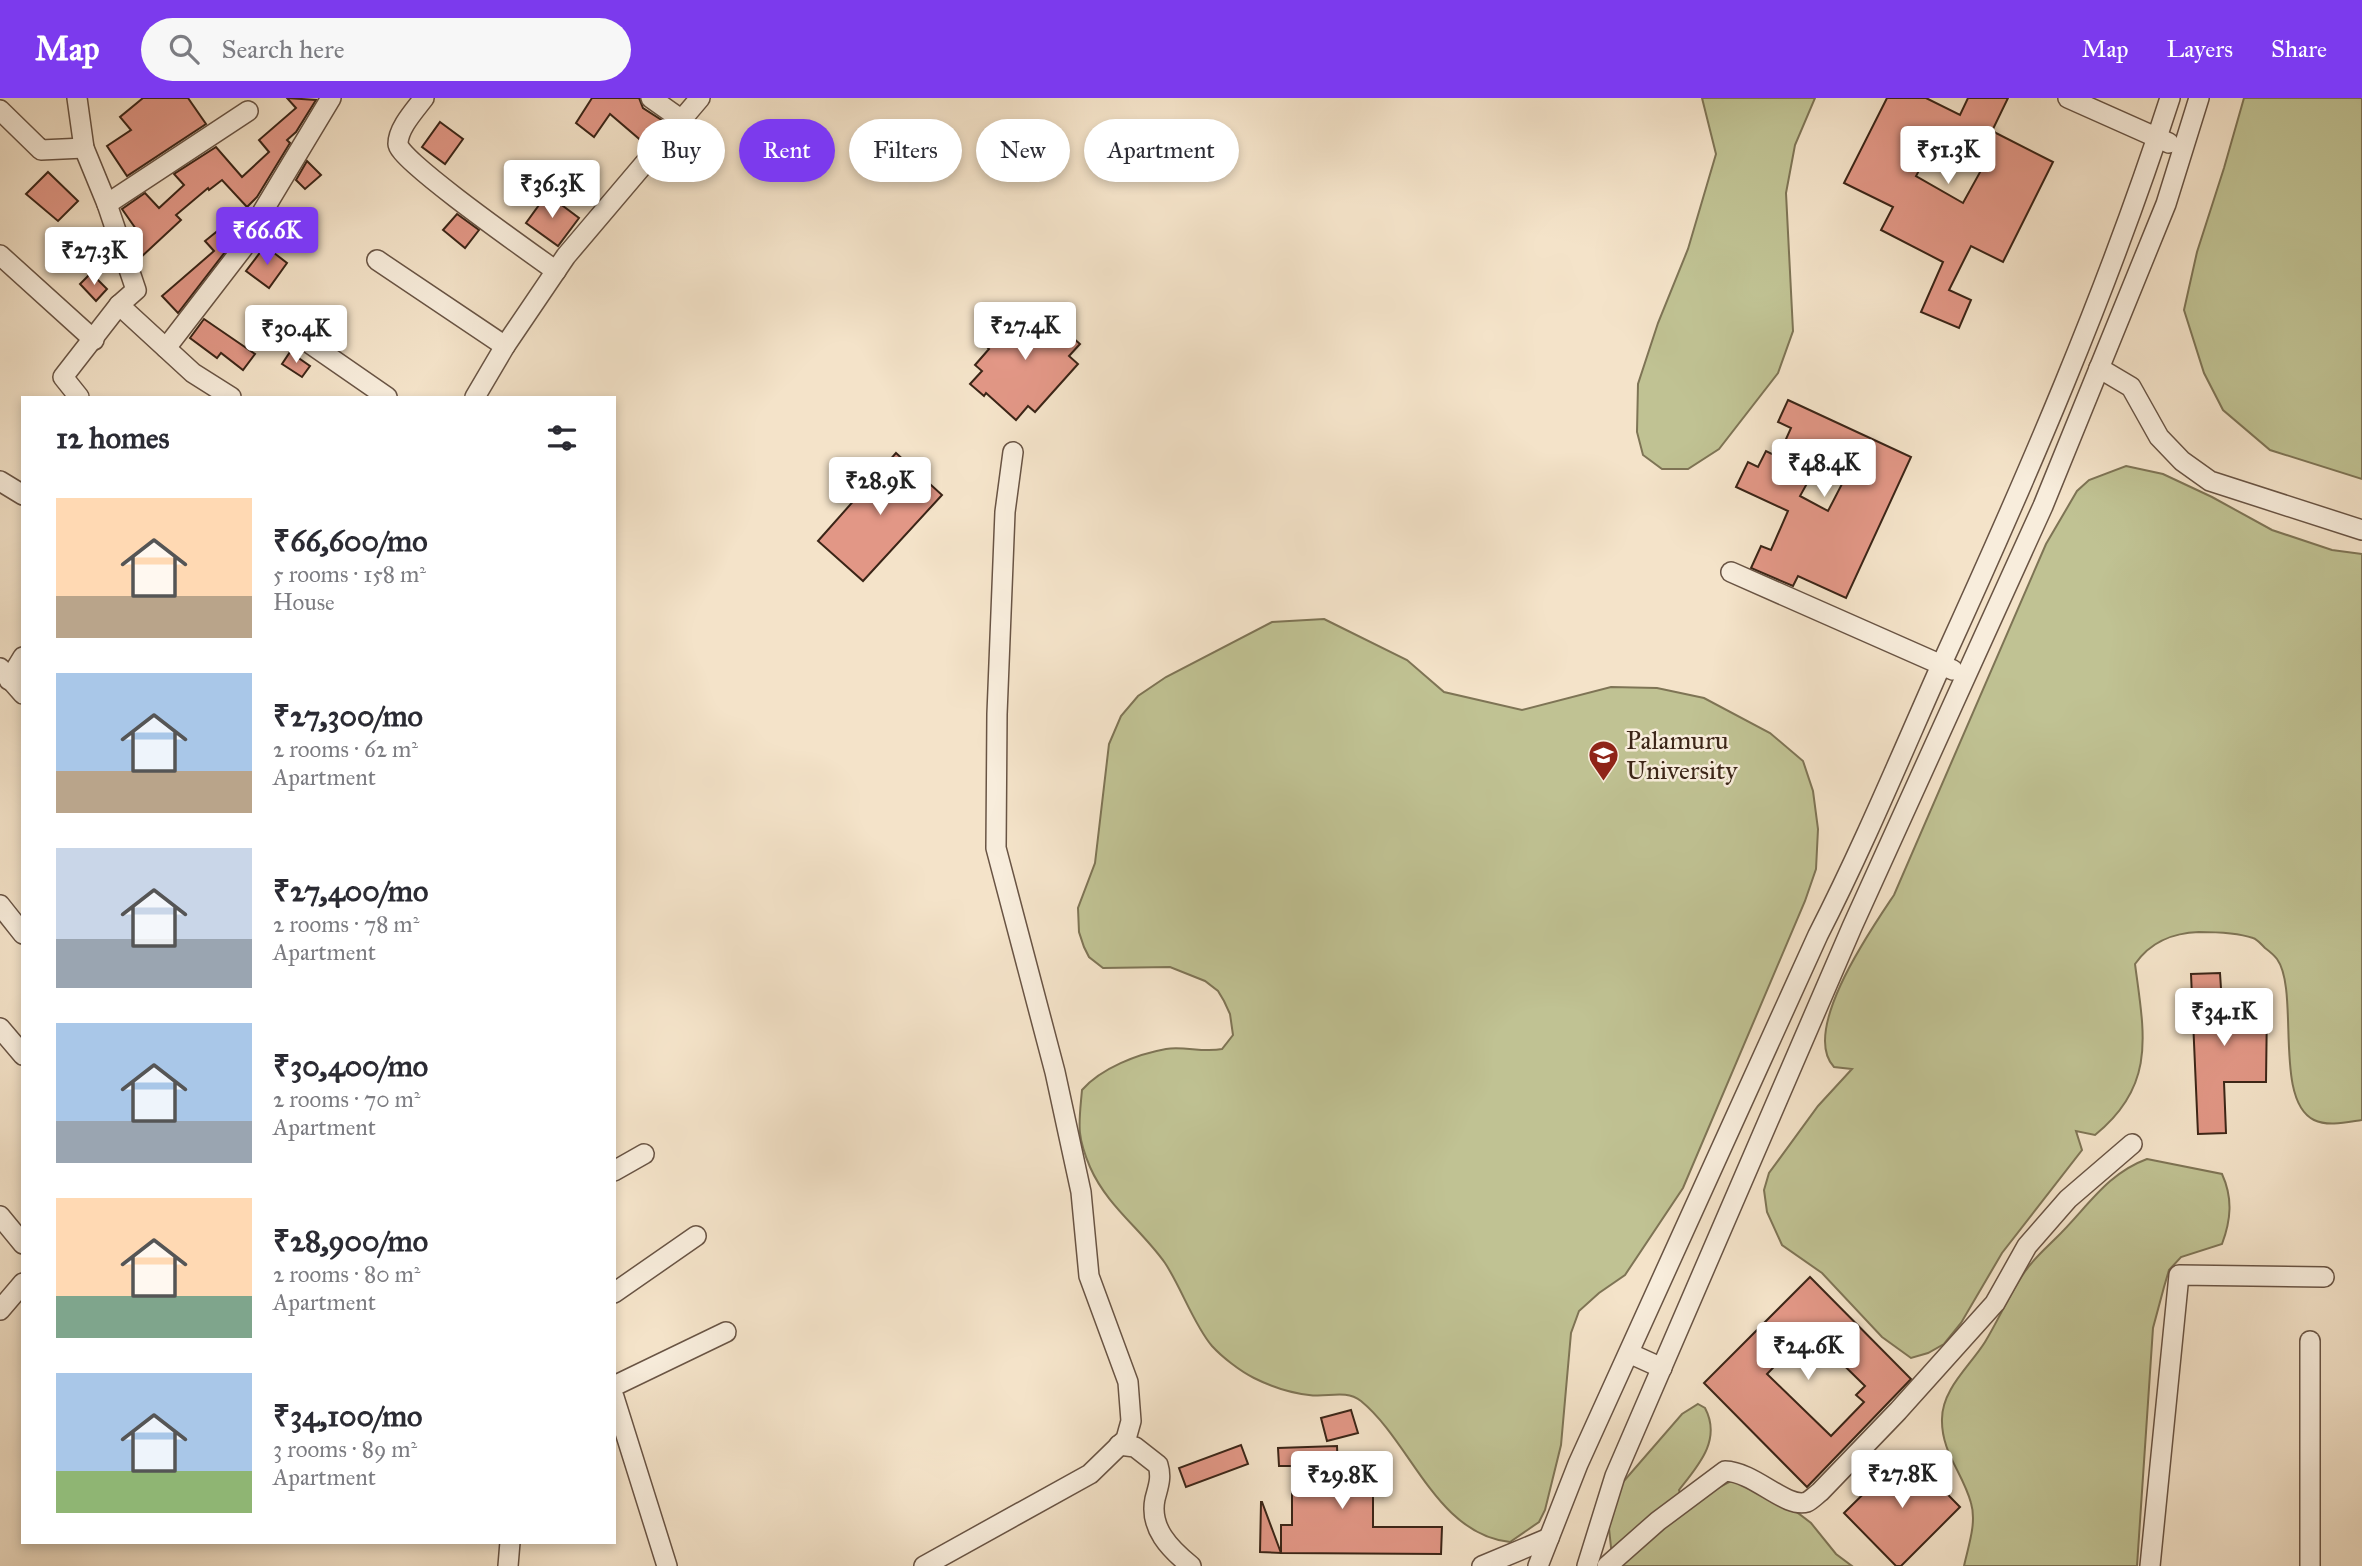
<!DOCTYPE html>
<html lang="en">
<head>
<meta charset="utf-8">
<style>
	:root { --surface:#fff; --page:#f7f7f7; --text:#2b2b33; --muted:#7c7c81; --accent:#7c3aed }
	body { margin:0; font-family:"IM FELL Great Primer",serif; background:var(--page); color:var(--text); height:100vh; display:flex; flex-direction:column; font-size:26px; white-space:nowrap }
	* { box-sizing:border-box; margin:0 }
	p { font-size:23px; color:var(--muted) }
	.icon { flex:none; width:38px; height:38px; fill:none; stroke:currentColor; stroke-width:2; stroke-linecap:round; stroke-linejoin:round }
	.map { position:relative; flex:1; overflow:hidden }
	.sheet { position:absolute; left:21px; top:298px; width:595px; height:1148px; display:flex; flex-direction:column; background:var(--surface); border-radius:0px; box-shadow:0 4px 10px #0003 }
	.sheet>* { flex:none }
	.hud { position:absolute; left:637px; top:21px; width:665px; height:63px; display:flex; gap:14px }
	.price { position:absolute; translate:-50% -60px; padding:0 16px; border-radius:7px; background:#fff; color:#222; font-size:23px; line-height:46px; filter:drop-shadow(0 2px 4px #0008) }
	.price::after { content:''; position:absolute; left:50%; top:42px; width:21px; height:16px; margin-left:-10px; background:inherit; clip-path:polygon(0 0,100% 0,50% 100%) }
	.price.current { background:var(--accent); color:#fff }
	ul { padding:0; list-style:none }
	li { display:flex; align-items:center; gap:21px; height:175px; padding:0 35px }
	li span { display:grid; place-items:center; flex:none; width:196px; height:140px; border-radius:0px; color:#555 }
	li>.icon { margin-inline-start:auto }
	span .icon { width:84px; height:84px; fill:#fffc; stroke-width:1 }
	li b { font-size:30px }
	h2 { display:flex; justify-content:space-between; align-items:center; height:84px; padding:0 35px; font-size:30px }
	.pill { padding:0 24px; border-radius:32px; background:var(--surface); box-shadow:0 4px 10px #0003; font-size:24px; line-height:63px }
	.pill.current { background:var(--accent); color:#fff }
	header { display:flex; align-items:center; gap:42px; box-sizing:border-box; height:98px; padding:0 35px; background:var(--accent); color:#fff }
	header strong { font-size:33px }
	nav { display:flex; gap:38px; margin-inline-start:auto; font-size:24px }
	.search { width:490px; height:63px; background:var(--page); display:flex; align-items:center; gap:18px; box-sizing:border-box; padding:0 24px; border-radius:38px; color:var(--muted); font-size:26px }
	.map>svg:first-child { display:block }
	.green { fill:#c0c293; stroke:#7e7455; stroke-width:2 }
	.building { fill:#e29786; stroke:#3b2517; stroke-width:2; fill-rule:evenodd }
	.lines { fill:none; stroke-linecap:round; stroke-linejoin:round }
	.minor-casing { stroke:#695444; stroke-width:22 }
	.minor { stroke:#f8eddc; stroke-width:19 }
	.labels { text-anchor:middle; stroke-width:5; stroke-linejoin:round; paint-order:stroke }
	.poi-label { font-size:26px; fill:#3b2517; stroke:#f8eddc; text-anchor:start }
</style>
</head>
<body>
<header>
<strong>Map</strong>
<div class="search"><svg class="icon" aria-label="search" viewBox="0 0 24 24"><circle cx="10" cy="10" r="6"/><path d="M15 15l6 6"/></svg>Search here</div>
<nav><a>Map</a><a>Layers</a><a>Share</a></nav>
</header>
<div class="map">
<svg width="2362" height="1468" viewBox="0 0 2362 1468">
	<rect width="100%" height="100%" fill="#f4e3c9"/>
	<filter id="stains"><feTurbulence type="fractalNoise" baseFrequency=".00286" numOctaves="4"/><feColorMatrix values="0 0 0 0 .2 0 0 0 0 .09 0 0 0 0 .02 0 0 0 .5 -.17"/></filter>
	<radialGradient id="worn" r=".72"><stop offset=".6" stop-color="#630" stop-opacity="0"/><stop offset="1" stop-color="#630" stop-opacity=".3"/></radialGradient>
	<!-- green -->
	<g class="green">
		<path d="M1702,0h113l-20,47 -9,48 7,138 -15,42 -59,76 -31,20h-26l-19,-14 -6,-23 1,-48 20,-61 30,-74 28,-95z"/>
		<path d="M2244,0h118v381l-92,-29 -47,-40 -19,-37 -20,-63 13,-58 27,-84z"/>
		<path d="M2126,368l37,8 49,23 60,33 60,20 30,4v566c-14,2 -34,7 -48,0 -41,-20 -14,-129 -37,-161 -3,-4 -8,-8 -12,-11 -4,-4 -8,-9 -12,-10 -15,-5 -38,-6 -54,-6 -26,1 -48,9 -64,32 9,69 22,121 -40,171l-19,-4 6,19 -80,103 -41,70 -17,21 -16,9 -17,5 -29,-21 -60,-64 -40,-28 -15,-33 -3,-22 5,-17 49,-67 34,-37 -18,-2c-34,-36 38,-139 60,-172l152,-351 31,-53 12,-11z"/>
		<path d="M1324,521l83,41 37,32 78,18 89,-23 46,1 47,10 66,35 33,28 10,30 5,38 -2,40 -11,32 -122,287 -58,87 -26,18 -20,18 -8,22 -10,112 -16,65 -6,12 -29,20c-74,-8 -98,-99 -149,-141 -16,-12 -34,-3 -52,-6 -18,-2 -39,-9 -55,-17 -14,-7 -32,-21 -42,-32 -18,-21 -31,-59 -47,-83 -24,-34 -58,-57 -75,-96 -14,-33 -11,-43 -8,-77 19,-22 56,-36 84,-41 18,-3 38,4 56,0l11,-14 -3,-21 -6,-13 -6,-10 -13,-10 -35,-14 -67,1 -14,-11 -5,-10 -5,-15 -1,-24 17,-45 14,-119 12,-28 17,-20 28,-19 106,-55z"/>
		<path d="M2147,1061l75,15c11,24 9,46 0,70l-41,13 -12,13 -5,17 -11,41 -16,238h-173c4,-19 13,-43 7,-63 -8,-30 -30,-51 -29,-84 0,-30 28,-53 43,-77 14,-23 24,-47 39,-69 9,-14 21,-24 32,-35 31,-30 50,-64 91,-79z"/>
		<path d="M1698,1306l7,4c17,32 -7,58 -26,82l3,10 32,-10 32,-17 65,50 25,31 16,12h-239l-5,-47 15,-37 59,-68z"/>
	</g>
	<!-- building -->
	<g class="building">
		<path d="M143,0h45l18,26 -79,52 -20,-30 24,-16 -11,-13z"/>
		<path d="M287,0l29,2 -20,32 -9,8 3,3 -33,54 -10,10 -25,-27 -13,10 -1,-2 -32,27 5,5 -42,39 -9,-25 6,-5 -14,-20 23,-16 14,15 25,-23 -10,-11 42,-27 26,30 27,-25 -10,-12 37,-32z"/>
		<path d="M592,0h47l4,10 20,13 -19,22 -34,-29 -16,23 -18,-14z"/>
		<path d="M1887,0h39l34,17 8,-17h40l-16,33 61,31 -50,100 -32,-16 -22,44 22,10 -12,28 -38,-16 22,-50 -62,-32 12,-23 -49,-24zM1937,40l47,27 -21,38 -47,-27z"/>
		<path d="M440,24l23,17 -18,25 -23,-17z"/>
		<path d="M307,63l14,14 -16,14 -9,-9z"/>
		<path d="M48,74l30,29 -20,20 -32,-27z"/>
		<path d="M547,96l32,24 -21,28 -32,-23z"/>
		<path d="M457,116l22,16 -14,18 -22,-18z"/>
		<path d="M220,131l12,14 -54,70 -16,-17 52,-45 -9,-10z"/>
		<path d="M265,148l22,17 -18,25 -23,-17z"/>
		<path d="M91,175l16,16 -11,12 -16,-17z"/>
		<path d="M1037,208l43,38 -11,12 9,8 -43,48 -7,-6 -12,14 -30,-27 -2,3 -14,-12 12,-13 -7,-6 14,-16 -10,-10 16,-18 11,9 14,-16 6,5z"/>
		<path d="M204,221l51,35 -12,16 -22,-17 -4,5 -27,-20z"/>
		<path d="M290,254l20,14 -8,11 -20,-13z"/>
		<path d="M1788,302l123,57 -65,141 -48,-22 -5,10 -42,-18 10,-22 10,4 17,-39 -52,-24 12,-25 10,5 8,-16 12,6 13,-29 -13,-6zM1815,371l27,15 -14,27 -28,-15z"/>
		<path d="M896,355l46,42 -79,86 -45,-40z"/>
		<path d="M2220,875l2,31h45l-1,78h-42l2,51 -28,1 -7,-160z"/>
		<path d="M1810,1179l101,102 -104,108 -103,-104zM1809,1233l56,55 -9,9 8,7 -33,34 -64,-62z"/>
		<path d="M1351,1312l7,23 -31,8 -6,-23z"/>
		<path d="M1241,1347l7,19 -62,23 -7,-19z"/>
		<path d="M1337,1348l1,26h35v55h69l-1,27 -160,-1v-28h11v-59h-13l-1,-18z"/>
		<path d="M1906,1354l54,55 -59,59h-5l-52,-53z"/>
		<path d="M1261,1404h1l19,51 -21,-1z"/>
	</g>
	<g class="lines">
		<defs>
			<g id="minor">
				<path d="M77,0l7,50 23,56 29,86 -17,15 -56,72 16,20"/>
				<path d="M424,0c-9,12 -26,30 -26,46 0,16 136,111 158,127"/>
				<path d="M651,0l31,22"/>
				<path d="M2068,0l101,45"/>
				<path d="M0,12l41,40 43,-2"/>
				<path d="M107,106l141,-93"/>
				<path d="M0,157l94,85"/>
				<path d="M377,162l128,86"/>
				<path d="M119,207l74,68 38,24"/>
				<path d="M283,227l104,72"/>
				<path d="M166,250l77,-100 20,-37 68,-113"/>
				<path d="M2099,270l32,19 28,50 23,24 28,20 152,49"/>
				<path d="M475,299l30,-51 61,-90 134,-158"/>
				<path d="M0,383l23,14"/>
				<path d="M1731,474l222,98"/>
				<path d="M0,570l23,26"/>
				<path d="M9,582l14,-23"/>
				<path d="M0,807l23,29"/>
				<path d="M0,930l23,27"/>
				<path d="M614,1073l30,-17"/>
				<path d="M0,1118l23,28"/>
				<path d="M614,1195l82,-57"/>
				<path d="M0,1212l23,-27"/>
				<path d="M2310,1243v225"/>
				<path d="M1631,1256l31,14"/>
				<path d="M614,1288l112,-54"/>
				<path d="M614,1299l53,169"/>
				<path d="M1119,1347l16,2 23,18c4,13 0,22 -3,34 -6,29 15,50 36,67"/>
				<path d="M508,1468l2,-24"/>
				<path d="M924,1468l166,-92 36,-35 5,-18 -3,-39 -39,-106 -8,-84 -26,-120 -59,-224 1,-134 8,-202 8,-60"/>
				<path d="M1482,1468l67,-28"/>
				<path d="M1538,1468l40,-102 240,-529c46,-90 84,-182 125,-274 84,-184 165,-371 227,-563"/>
				<path d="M1587,1468l28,-90 237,-549 191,-421 123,-302 33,-106"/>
				<path d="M1607,1468l51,-45 67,-50c30,1 61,38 82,31 4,-2 9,-7 13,-10l78,-81 97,-108 32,-57 41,-47 64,-55"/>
				<path d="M2150,1468l29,-291 145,2"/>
			</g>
		</defs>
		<!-- minor casing -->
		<use href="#minor" class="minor-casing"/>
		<!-- minor -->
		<use href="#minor" class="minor"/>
	</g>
	<!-- icons -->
	<defs>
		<symbol id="university-pin" viewBox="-11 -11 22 30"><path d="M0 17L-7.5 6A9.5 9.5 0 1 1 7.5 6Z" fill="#8f2418" stroke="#f8eddc"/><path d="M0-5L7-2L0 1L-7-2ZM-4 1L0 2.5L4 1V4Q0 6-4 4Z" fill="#fff"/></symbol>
	</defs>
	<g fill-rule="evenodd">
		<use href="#university-pin" x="1586" y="640" width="35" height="47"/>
	</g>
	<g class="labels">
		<!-- poi labels -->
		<g class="poi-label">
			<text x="1626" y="651">Palamuru<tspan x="1626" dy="30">University</tspan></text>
		</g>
	</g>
	<rect width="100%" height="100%" filter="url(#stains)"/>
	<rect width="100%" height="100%" fill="url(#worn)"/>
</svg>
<b class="price" style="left:1948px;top:88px">₹51.3K</b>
<b class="price" style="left:552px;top:122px">₹36.3K</b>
<b class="price current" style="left:267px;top:169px">₹66.6K</b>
<b class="price" style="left:94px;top:189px">₹27.3K</b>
<b class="price" style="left:1025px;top:264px">₹27.4K</b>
<b class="price" style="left:296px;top:267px">₹30.4K</b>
<b class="price" style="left:1824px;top:401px">₹48.4K</b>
<b class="price" style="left:880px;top:419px">₹28.9K</b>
<b class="price" style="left:2224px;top:950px">₹34.1K</b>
<b class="price" style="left:1808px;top:1284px">₹24.6K</b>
<b class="price" style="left:1902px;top:1412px">₹27.8K</b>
<b class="price" style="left:1342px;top:1413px">₹29.8K</b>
<div class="hud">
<a class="pill">Buy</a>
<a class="pill current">Rent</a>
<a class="pill">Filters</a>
<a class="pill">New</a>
<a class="pill">Apartment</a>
</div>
<section class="sheet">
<h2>12 homes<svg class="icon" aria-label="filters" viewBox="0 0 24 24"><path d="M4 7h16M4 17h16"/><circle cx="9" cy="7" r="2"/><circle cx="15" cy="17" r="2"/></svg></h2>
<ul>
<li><span style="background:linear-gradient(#ffd9b3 70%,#b9a48a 0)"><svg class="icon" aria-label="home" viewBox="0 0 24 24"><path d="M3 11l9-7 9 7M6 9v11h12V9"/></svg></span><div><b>₹66,600/mo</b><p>5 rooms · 158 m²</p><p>House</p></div></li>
<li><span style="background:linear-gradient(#a9c7e8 70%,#b9a48a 0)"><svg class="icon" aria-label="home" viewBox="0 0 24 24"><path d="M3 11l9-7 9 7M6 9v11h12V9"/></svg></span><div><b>₹27,300/mo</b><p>2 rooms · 62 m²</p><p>Apartment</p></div></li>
<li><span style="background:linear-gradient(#c9d6e8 65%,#9aa5b1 0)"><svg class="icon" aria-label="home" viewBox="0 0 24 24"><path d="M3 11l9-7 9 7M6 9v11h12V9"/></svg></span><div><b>₹27,400/mo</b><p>2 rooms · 78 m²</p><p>Apartment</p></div></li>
<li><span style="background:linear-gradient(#a9c7e8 70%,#9aa5b1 0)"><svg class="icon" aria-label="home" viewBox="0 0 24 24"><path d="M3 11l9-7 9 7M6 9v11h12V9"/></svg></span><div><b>₹30,400/mo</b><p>2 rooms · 70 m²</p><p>Apartment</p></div></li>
<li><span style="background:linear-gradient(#ffd9b3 70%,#7fa58c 0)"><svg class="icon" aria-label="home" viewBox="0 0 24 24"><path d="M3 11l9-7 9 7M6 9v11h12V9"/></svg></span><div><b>₹28,900/mo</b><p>2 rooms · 80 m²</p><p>Apartment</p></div></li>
<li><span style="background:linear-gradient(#a9c7e8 70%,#8fb573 0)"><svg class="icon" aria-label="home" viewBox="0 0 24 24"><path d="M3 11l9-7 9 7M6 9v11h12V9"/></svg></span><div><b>₹34,100/mo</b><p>3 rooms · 89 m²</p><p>Apartment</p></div></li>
</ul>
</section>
</div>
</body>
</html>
